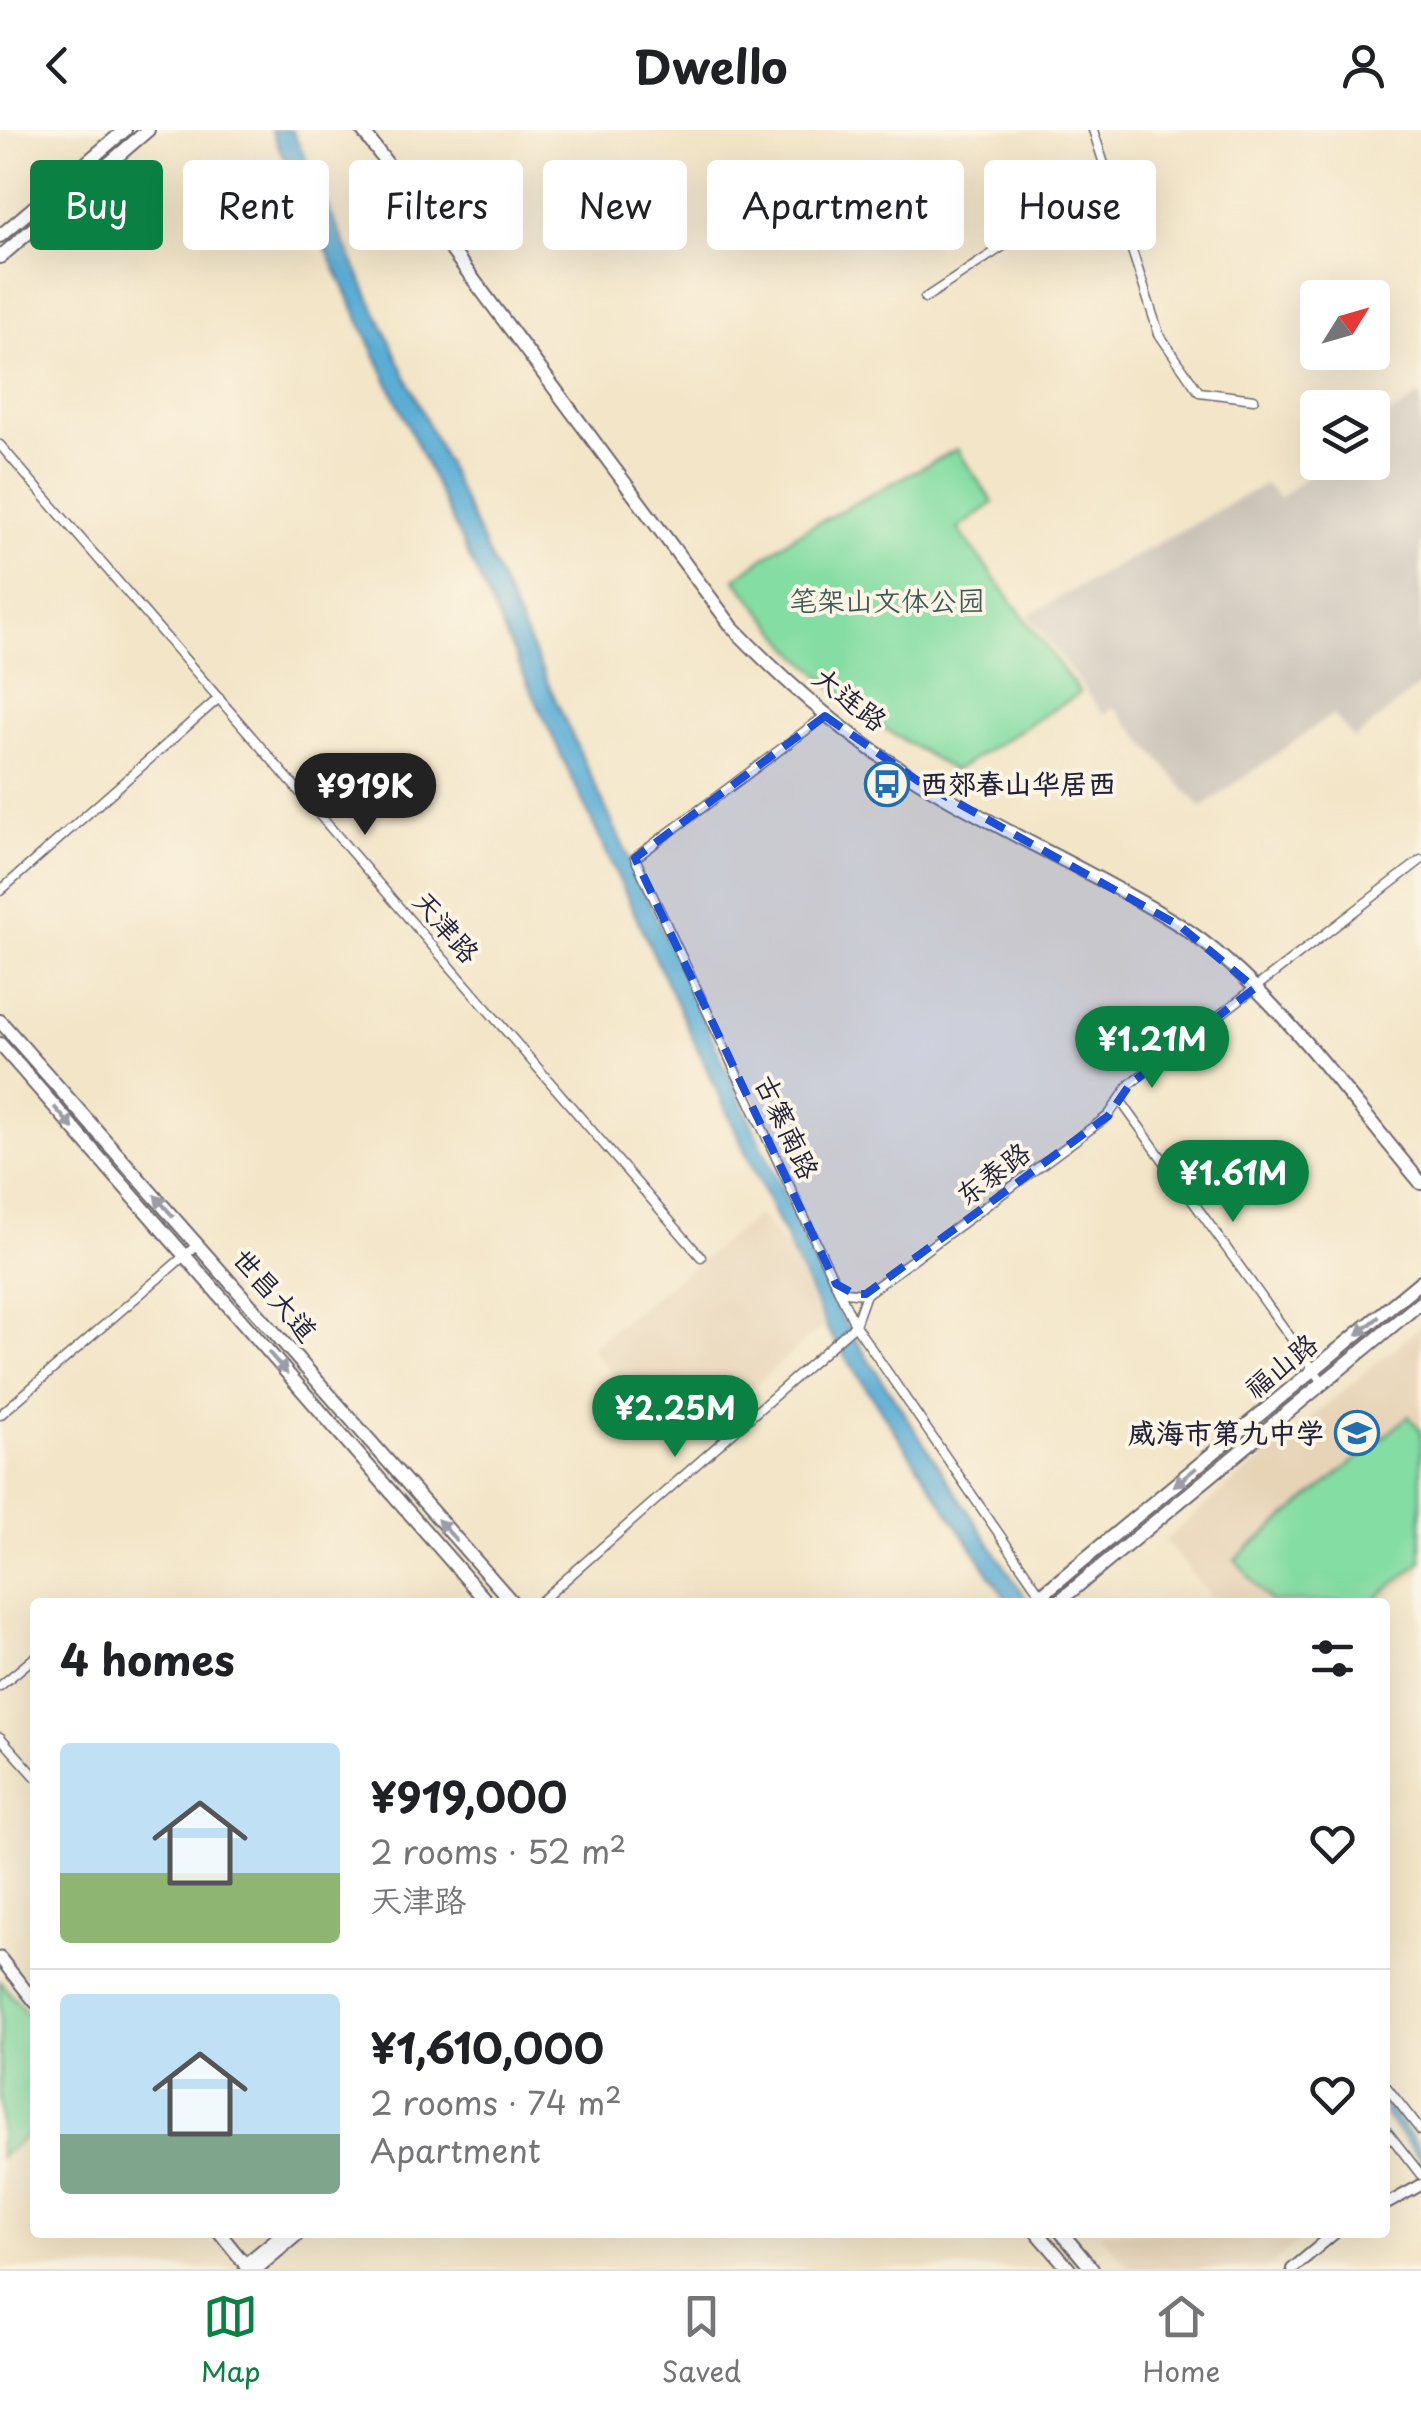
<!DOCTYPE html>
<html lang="en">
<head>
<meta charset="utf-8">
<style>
	:root { --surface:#fff; --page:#f6f6f6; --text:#202124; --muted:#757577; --line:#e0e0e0; --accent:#0b8043 }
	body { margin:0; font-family:"Playpen Sans","LXGW WenKai TC",sans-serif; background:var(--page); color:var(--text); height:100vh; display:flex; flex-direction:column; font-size:38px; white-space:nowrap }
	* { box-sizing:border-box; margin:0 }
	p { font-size:32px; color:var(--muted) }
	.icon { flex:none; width:55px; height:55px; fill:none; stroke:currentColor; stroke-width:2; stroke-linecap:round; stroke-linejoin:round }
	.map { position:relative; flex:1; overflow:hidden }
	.sheet { position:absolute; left:30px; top:1468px; width:1360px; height:640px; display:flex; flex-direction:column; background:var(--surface); border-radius:10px; box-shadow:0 10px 40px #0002 }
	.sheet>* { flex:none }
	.banner { position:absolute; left:30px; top:30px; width:1362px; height:90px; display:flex; gap:20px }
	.needle { width:65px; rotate:53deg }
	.fabs { position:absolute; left:1300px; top:150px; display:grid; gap:20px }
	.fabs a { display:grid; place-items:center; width:90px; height:90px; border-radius:10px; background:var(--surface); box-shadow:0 10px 40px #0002; font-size:50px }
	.price { position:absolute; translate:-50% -85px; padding:0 22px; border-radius:35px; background:var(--accent); color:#fff; font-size:32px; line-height:65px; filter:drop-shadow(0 2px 5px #0008) }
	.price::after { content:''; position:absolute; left:50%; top:60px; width:30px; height:22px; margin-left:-15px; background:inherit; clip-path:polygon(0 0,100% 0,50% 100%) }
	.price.on { background:#222; color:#fff }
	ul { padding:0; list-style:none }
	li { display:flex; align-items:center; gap:30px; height:250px; padding:0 30px }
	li+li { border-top:2px solid var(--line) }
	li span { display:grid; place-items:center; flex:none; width:280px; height:200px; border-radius:10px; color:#555 }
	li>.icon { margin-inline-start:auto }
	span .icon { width:120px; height:120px; fill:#fffc; stroke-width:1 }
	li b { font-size:42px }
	h2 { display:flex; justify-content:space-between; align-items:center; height:120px; padding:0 30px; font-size:42px }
	.tag { padding:0 35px; border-radius:10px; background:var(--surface); box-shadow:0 10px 40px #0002; font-size:35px; line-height:90px }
	.tag.on { background:var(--accent); color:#fff }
	header { display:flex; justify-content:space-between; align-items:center; height:130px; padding:0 30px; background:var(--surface); font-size:45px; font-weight:700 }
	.dock { display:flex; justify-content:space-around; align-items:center; height:140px; border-top:2px solid var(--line); background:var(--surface); font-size:28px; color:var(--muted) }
	.dock a { display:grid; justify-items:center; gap:5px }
	.dock .on { color:var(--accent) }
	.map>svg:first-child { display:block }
	.built { fill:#e7d4b7 }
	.industrial { fill:#cbc3b8 }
	.green { fill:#84dda3; stroke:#53806f; stroke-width:2.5 }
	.water { fill:#5aadd5; stroke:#3e6888; stroke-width:2.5 }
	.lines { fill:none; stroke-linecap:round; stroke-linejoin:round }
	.minor-casing { stroke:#6b666c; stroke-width:11 }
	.tertiary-casing { stroke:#6b666c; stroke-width:14 }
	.secondary-casing { stroke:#6b666c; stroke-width:15 }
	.primary-casing { stroke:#6b666c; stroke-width:16 }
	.minor { stroke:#fff; stroke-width:8 }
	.tertiary { stroke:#fff; stroke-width:10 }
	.secondary { stroke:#fff; stroke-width:11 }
	.primary { stroke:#fff; stroke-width:12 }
	.oneway { fill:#9c9ca7 }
	.marked { fill:#1d4ed8; fill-opacity:0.2; stroke:#1d4ed8; stroke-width:8; stroke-dasharray:20 12; stroke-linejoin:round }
	.labels { text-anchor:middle; stroke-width:8; stroke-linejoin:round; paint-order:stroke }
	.park-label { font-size:28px; fill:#3f5a5a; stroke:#fcf5e5 }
	.street-label { font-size:28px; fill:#22223b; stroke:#fcf5e5 }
	.poi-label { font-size:28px; font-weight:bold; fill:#22223b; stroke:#fcf5e5; text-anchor:start }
</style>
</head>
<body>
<header><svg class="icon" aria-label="back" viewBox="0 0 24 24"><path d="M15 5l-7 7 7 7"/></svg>Dwello<svg class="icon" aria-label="person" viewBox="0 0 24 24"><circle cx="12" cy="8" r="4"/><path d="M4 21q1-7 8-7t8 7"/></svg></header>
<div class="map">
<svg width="1421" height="2139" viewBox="0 0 1421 2139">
	<rect width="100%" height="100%" fill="#fcf5e5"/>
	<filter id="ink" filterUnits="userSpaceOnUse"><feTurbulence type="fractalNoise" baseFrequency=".01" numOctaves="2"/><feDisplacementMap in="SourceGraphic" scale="20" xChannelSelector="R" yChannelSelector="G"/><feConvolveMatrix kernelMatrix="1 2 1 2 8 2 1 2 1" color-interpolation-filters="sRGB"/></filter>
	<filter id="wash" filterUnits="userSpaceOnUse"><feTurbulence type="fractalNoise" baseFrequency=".0048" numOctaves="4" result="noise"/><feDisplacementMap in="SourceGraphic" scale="40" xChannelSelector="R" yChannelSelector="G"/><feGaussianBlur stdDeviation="2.25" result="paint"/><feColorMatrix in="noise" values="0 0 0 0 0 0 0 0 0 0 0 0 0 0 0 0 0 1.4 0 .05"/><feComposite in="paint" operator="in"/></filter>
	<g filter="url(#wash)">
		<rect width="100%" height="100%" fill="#f3e5c8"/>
		<!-- built -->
		<g class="built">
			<path d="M759,1085l30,37 33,74 -143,126 -89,-105z"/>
			<path d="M1421,1196v245l-40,31h-166l-50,-62z"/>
			<path d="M1099,2103h209l-41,36h-136z"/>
		</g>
		<!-- industrial -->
		<path class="industrial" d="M1421,265v289l-67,55 -21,-25 -132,94 -87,-101 -11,7 -75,-99 237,-131 14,14 46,-35 47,-1 1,-37z"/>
		<!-- green -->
		<g class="green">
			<path d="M957,319l36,54 -35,26 122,164 -126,78 -85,-52 -71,-64 -63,-76 60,-44z"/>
			<path d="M1409,1286l12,15v131l-50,40h-101l-35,-43z"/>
			<path d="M0,1851l35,43v106l-35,27z"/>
		</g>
		<!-- water -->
		<g class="water">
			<path d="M271,0h21l550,1189 186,283h-20l-179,-270z"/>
			<path d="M1385,1973l36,46v11l-36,-45z"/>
		</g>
	</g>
	<g filter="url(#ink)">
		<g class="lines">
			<defs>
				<g id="minor">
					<path d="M1093,0l66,204 40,58 55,7"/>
					<path d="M925,168l183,-121"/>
					<path d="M0,315l701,812"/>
					<path d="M825,586l-190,142 220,467 191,277"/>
					<path d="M0,761l219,-193"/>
					<path d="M1120,970l204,284"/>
					<path d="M838,1156l7,6 21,2"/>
					<path d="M866,1164l242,-178 22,-32 291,-224"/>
					<path d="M0,1285l197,-170"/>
					<path d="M540,1472l315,-277 11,-31"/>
					<path d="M0,1556l35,-29"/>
					<path d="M0,1607l35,39"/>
					<path d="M1385,1955l36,46"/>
					<path d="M1385,1999l36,46"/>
				</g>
				<g id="tertiary">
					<path d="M1385,2075l36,-20"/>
					<path d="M1292,2139l44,-37"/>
				</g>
				<g id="secondary">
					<path d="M0,1828l35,44"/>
					<path d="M219,2102l30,37"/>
				</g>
				<g id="primary">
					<path d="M362,0l371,498c56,58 117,111 186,153 84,52 176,91 259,143 91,58 173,177 243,259"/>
					<path d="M0,106l125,-106"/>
					<path d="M0,127l148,-127"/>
					<path d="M0,891l512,581"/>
					<path d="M0,914l487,558"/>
					<path d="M1033,1472l388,-321"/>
					<path d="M1058,1472l363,-300"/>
					<path d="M1037,2102l32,37"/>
					<path d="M1061,2102l31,37"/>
					<path d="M245,2135l40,-33"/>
					<path d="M256,2139l44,-37"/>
				</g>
			</defs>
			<!-- minor casing -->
			<use href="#minor" class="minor-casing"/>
			<!-- tertiary casing -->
			<use href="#tertiary" class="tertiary-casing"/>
			<!-- secondary casing -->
			<use href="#secondary" class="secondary-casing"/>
			<!-- primary casing -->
			<use href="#primary" class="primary-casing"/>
			<!-- minor -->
			<use href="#minor" class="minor"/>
			<!-- tertiary -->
			<use href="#tertiary" class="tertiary"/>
			<!-- secondary -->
			<use href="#secondary" class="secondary"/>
			<!-- primary -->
			<use href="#primary" class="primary"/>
		</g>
		<!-- one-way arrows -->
		<defs><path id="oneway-solid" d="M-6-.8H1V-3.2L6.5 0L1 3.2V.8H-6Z" transform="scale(2.5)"/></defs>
		<g class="oneway">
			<use href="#oneway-solid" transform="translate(64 988) rotate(49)"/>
			<use href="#oneway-solid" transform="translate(164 1076) rotate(-131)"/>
			<use href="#oneway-solid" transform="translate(1368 1196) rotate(140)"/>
			<use href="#oneway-solid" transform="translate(278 1233) rotate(49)"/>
			<use href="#oneway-solid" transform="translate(1185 1347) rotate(141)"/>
			<use href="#oneway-solid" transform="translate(447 1400) rotate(-132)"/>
		</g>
	</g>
	<!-- marked area -->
	<path class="marked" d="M825,586l93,65 262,145 75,62 -125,96 -22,32 -242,178h-12l-18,-10 -201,-426z"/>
	<!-- icons -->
	<defs>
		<symbol id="bus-ring" viewBox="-11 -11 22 22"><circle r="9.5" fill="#fcf5e5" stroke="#1f6fb2" stroke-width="1.5"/><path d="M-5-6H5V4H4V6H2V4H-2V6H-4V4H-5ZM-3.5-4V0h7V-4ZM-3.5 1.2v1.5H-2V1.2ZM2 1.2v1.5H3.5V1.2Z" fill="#1f6fb2"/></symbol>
		<symbol id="school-ring" viewBox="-11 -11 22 22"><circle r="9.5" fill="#fcf5e5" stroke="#1f6fb2" stroke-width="1.5"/><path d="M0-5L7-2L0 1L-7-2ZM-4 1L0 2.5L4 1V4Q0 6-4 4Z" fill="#1f6fb2"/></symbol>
	</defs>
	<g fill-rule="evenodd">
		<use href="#bus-ring" x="862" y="629" width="50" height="50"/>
		<use href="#school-ring" x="1332" y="1278" width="50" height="50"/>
	</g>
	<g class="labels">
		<!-- park labels -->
		<g class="park-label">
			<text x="887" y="481">笔架山文体公园</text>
		</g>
		<!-- street labels -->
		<g class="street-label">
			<text transform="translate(850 569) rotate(38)" y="10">大连路</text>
			<text transform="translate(446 797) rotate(49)" y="10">天津路</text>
			<text transform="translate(787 997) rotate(65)" y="10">古寨南路</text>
			<text transform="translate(993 1044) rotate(-37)" y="10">东泰路</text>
			<text transform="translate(275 1165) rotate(49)" y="10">世昌大道</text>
			<text transform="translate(1281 1236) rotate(-39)" y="10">福山路</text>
		</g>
		<!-- poi labels -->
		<g class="poi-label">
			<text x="920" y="664">西郊春山华居西</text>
			<text x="1324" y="1313" text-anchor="end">威海市第九中学</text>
		</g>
	</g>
</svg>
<div class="fabs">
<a><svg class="needle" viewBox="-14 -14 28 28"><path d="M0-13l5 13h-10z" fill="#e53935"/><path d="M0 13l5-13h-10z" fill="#757577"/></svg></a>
<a><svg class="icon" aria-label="layers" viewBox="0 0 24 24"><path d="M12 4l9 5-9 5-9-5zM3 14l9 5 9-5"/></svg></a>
</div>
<b class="price on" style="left:365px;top:708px">¥919K</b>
<b class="price" style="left:1152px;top:961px">¥1.21M</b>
<b class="price" style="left:1233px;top:1095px">¥1.61M</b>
<b class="price" style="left:675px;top:1330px">¥2.25M</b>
<div class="banner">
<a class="tag on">Buy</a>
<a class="tag">Rent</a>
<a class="tag">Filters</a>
<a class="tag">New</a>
<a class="tag">Apartment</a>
<a class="tag">House</a>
</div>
<section class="sheet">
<h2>4 homes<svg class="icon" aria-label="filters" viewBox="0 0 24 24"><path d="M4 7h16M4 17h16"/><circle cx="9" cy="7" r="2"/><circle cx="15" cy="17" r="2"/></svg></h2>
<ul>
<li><span style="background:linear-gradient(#bfe0f5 65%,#8fb573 0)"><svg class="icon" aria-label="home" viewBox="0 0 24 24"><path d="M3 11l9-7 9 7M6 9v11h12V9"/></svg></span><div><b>¥919,000</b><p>2 rooms · 52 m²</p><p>天津路</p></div><svg class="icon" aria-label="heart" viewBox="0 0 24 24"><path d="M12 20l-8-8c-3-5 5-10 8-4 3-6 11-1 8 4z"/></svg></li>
<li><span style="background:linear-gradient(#bfe0f5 70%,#7fa58c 0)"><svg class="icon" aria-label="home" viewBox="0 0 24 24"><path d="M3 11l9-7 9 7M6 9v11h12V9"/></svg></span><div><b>¥1,610,000</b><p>2 rooms · 74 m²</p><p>Apartment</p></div><svg class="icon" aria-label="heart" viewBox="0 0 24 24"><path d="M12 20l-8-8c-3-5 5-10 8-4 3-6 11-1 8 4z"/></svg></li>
</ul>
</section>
</div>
<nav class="dock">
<a class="on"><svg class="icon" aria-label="map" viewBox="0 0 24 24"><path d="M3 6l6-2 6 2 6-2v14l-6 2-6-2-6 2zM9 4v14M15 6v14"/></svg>Map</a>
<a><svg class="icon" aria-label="saved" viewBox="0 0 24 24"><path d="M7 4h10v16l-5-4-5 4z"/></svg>Saved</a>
<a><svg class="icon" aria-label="home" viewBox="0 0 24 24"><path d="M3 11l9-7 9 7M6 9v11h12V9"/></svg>Home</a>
</nav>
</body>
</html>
